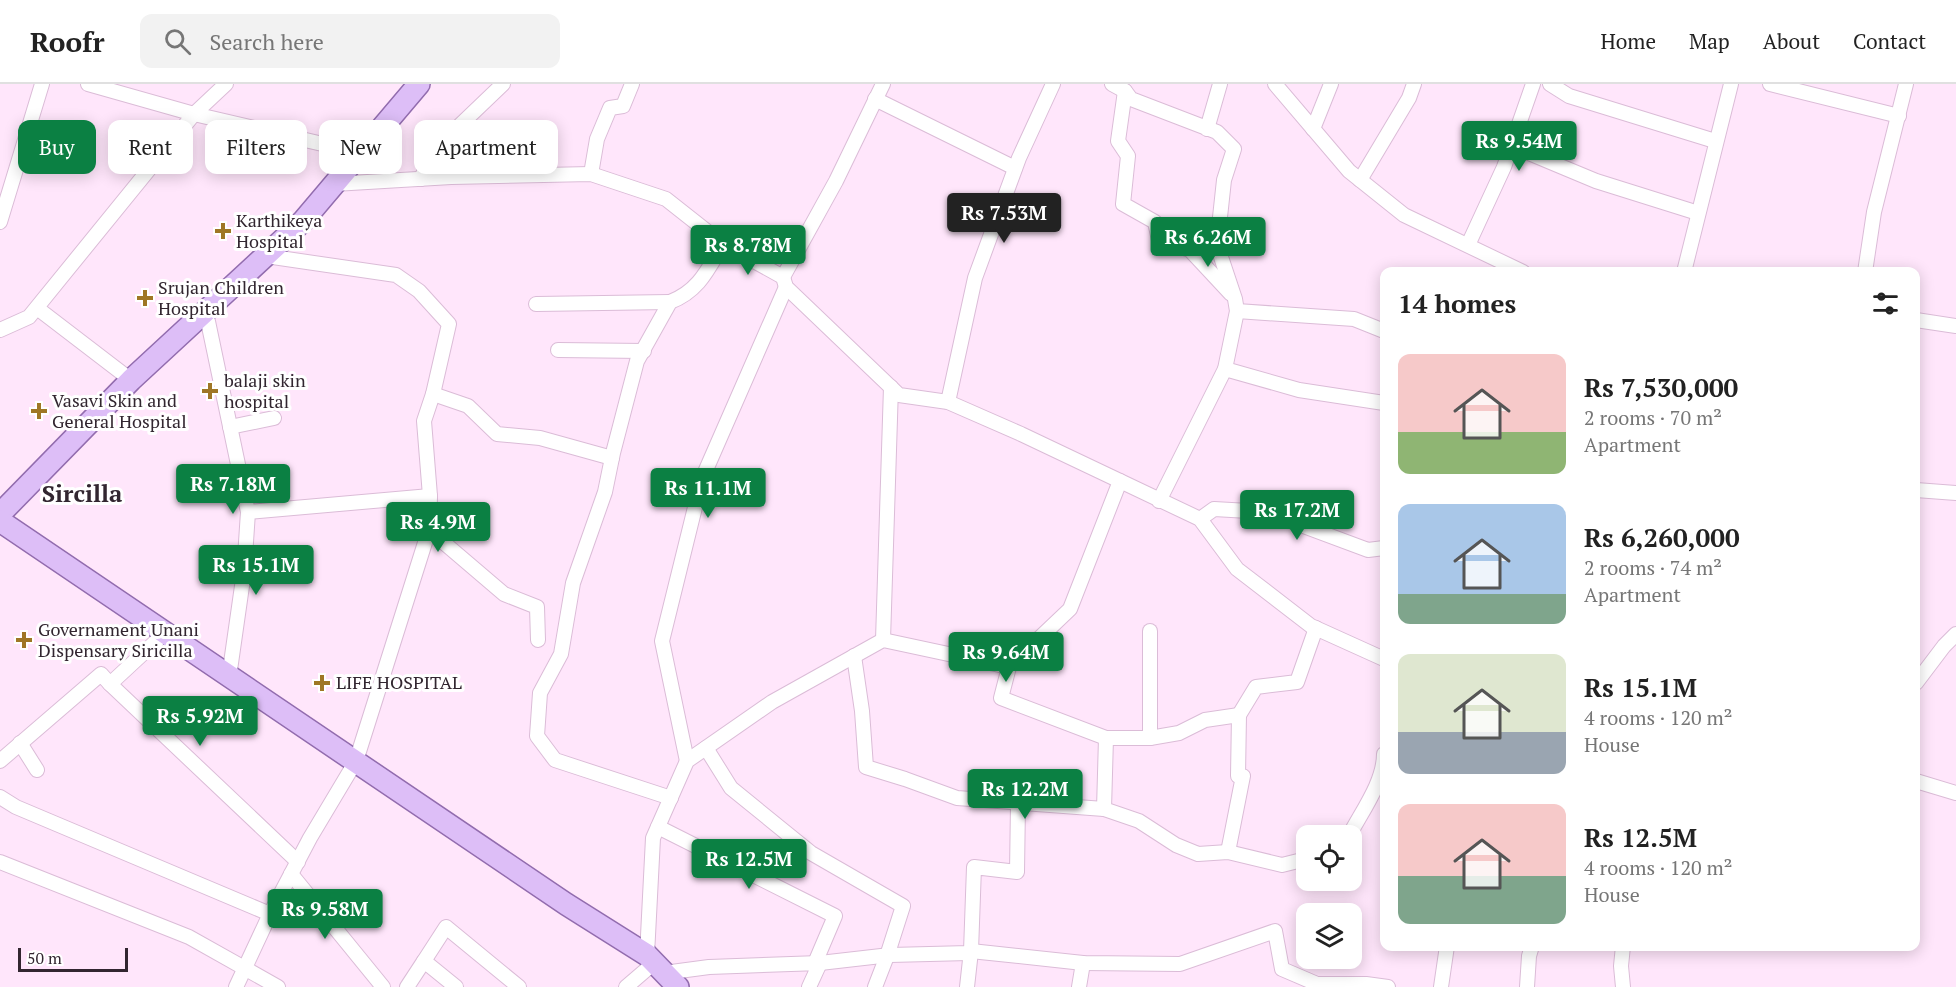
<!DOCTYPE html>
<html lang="en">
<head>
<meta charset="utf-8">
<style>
	:root { --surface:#fff; --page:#f2f2f2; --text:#222; --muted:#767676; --line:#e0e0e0; --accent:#0b8043 }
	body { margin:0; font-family:"PT Serif",serif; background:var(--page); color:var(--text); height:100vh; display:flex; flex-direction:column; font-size:22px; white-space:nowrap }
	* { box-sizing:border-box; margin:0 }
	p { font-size:20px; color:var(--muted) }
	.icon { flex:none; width:33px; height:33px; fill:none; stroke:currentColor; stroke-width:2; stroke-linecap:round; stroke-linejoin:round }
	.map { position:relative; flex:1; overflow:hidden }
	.details { position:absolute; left:1380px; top:183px; width:540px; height:684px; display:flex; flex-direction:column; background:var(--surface); border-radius:12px; box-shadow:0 3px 15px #0003 }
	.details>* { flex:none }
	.top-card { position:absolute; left:18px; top:36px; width:570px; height:54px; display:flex; gap:12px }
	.fabs { position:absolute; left:1296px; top:741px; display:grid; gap:12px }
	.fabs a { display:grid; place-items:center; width:66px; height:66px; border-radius:12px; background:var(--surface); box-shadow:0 3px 15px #0003; font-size:30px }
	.scale { position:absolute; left:18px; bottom:15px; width:110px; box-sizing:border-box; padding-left:6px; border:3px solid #322630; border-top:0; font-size:16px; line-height:21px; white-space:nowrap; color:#322630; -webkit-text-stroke:4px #fff; paint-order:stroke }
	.price { position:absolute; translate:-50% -51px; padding:0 14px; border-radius:6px; background:var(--accent); color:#fff; font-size:20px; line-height:39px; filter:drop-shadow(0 2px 3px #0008) }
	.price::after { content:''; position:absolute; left:50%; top:36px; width:18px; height:14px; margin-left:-9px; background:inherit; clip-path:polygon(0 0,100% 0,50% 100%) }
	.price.selected { background:#222; color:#fff }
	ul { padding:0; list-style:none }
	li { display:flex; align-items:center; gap:18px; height:150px; padding:0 18px }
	li span { display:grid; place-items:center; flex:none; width:168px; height:120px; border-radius:12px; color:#555 }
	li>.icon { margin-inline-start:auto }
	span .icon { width:72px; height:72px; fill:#fffc; stroke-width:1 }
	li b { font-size:26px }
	h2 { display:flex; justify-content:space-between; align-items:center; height:72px; padding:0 18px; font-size:26px }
	.tag { padding:0 21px; border-radius:12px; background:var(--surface); box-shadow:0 3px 15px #0003; font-size:21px; line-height:54px }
	.tag.selected { background:var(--accent); color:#fff }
	header { display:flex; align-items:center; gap:36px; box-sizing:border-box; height:84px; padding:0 30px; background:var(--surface); border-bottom:2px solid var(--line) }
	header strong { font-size:28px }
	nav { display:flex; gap:33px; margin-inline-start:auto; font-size:21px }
	.search { width:420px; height:54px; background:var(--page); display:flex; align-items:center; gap:15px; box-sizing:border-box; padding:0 21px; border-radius:12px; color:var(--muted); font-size:22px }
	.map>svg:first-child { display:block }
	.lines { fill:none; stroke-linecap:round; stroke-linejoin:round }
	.minor-casing { stroke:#dbbcd7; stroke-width:16 }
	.primary-casing { stroke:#926cae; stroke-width:24 }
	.minor { stroke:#fff; stroke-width:14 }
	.primary { stroke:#ddbef7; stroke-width:21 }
	.poi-dot { fill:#9f7725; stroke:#fff; stroke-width:2 }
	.labels { text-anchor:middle; stroke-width:6; stroke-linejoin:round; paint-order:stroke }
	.poi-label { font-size:18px; fill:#322630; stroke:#fff; text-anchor:start }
	.district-label { font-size:24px; font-weight:bold; fill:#322630; stroke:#fff }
</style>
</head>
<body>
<header>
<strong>Roofr</strong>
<div class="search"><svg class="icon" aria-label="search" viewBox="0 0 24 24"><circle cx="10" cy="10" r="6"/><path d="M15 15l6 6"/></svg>Search here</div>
<nav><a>Home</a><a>Map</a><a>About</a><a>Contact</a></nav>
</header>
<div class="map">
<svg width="1956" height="903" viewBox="0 0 1956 903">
	<rect width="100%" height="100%" fill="#ffe6fb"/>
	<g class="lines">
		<defs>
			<g id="minor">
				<path d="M88,0l106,30 167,39"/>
				<path d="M1112,0l13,7 6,8 86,33 17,17 -10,31 -7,65 18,54 2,12 -12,58 -66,132"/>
				<path d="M1275,0l74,87 55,44 119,57"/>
				<path d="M1550,0l19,12 146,45"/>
				<path d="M1770,0l129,32"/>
				<path d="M1125,7l-7,50 10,15 -5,48 32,18 4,18 31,10 41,44"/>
				<path d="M875,15l140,69"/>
				<path d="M1207,45l13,-45"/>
				<path d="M1313,45l18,-45"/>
				<path d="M1512,62l84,35 102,32"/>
				<path d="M591,90l6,-35 13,-31 13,-2 9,-22"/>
				<path d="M421,95l12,-28 70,-67"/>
				<path d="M1360,96l49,-82 5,-14"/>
				<path d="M334,100l117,-7 140,-3 75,25 57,45 60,33 3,10 113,108 49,7 73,32 99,47"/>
				<path d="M0,138l42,-138"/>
				<path d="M1468,161l36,-78 29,-83"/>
				<path d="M1684,188l47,-188"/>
				<path d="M1865,188l9,-60 32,-128"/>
				<path d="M783,193l53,-96 47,-97"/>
				<path d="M536,220l134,-2"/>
				<path d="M37,224l94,72"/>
				<path d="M1237,227l117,8 30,12"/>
				<path d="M206,228l42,200 182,-16"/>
				<path d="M1916,236l40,6"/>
				<path d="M0,246l29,-13 165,-203 32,-30"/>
				<path d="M558,266l86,1"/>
				<path d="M1225,285l74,21 85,13"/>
				<path d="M433,310l35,12 29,28 43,4 72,20"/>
				<path d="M948,318l27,-124 44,-120 34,-74"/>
				<path d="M230,343l44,-9"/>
				<path d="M1916,406l40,3"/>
				<path d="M1200,435l14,-10 52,3 102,38 16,-2"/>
				<path d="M429,446l75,64 33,13 1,33"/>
				<path d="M1150,547v107"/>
				<path d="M165,549l-55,51 188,178"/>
				<path d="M883,556l8,-253"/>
				<path d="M854,572l8,55 4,56 39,12 52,19 147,11 35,12 37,24 22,9 30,-2 54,13 24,-6"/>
				<path d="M1009,583l-8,31 105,40 -2,71"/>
				<path d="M229,593l15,-105 4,-60"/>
				<path d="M1916,599l28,-37 12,-12"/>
				<path d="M1106,654h44l29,-5 26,-13 34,-5"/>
				<path d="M20,659l17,27"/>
				<path d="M706,664l25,40 80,65 92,53 -16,50 -12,31"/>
				<path d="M0,677l101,-87 9,10"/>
				<path d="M687,677l-25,-120 40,-162 84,-192"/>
				<path d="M1916,697l40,12"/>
				<path d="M0,713l16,10 254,107"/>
				<path d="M671,714l-116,-38 -18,-24 3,-43 21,-39 12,-71 32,-91 8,-39 24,-92 33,-59c29,-11 38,-33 53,-58l-1,2"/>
				<path d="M658,743l177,89 -20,47"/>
				<path d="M1349,752c13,-25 35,-54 35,-82"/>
				<path d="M1228,768l15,-76h-5l1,-61 17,-28 41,-5 19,-54"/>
				<path d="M0,778l189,75 89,50"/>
				<path d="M291,790l92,113"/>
				<path d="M647,871l6,-117 34,-77 85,-59 111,-62 126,27 61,-58 50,-128 80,38 37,50 74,57 73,33"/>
				<path d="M424,877l22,-34 73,60"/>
				<path d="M820,879l70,-8 79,-2 2,-2 112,12 97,1 95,-33 7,38 35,15h49l22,3"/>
				<path d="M664,889l45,-6 111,-4 -11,24"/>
				<path d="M236,903l34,-73 40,-76 46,-77 73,-231 1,-34 -6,-75 9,-27 16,-70 -30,-33 -23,-16 -130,-19"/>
				<path d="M407,903l17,-26 32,26"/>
				<path d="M626,903l28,-24"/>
				<path d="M967,903l4,-36 3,-84 43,5 1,-68"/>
				<path d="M1079,903l4,-24"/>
				<path d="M1441,903l6,-41"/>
				<path d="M1527,903l2,-31 3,-10"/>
				<path d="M1623,903l-2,-21 2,-20"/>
			</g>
			<g id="primary">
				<path d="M0,430l131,-134 172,-159 116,-137"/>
				<path d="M0,437l566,383 81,51 31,32"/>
			</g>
		</defs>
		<!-- minor casing -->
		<use href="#minor" class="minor-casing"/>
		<!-- primary casing -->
		<use href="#primary" class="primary-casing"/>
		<!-- minor -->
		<use href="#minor" class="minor"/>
		<!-- primary -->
		<use href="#primary" class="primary"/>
	</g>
	<!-- markers -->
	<g class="poi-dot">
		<path d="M220 138h6v6h6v6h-6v6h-6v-6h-6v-6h6z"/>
		<path d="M142 205h6v6h6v6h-6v6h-6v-6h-6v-6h6z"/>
		<path d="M207 298h6v6h6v6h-6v6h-6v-6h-6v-6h6z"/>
		<path d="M36 318h6v6h6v6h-6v6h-6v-6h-6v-6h6z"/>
		<path d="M21 547h6v6h6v6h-6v6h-6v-6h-6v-6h6z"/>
		<path d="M319 590h6v6h6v6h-6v6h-6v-6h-6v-6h6z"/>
	</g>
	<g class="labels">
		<!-- poi labels -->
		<g class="poi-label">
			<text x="236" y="143">Karthikeya<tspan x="236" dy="21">Hospital</tspan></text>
			<text x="158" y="210">Srujan Children<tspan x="158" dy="21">Hospital</tspan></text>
			<text x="224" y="303">balaji skin<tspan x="224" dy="21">hospital</tspan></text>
			<text x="52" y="323">Vasavi Skin and<tspan x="52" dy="21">General Hospital</tspan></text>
			<text x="38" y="552">Governament Unani<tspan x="38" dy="21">Dispensary Siricilla</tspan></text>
			<text x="336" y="605">LIFE HOSPITAL</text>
		</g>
		<!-- district labels -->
		<g class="district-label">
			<text x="82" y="418">Sircilla</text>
		</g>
	</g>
</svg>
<div class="fabs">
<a><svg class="icon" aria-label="locate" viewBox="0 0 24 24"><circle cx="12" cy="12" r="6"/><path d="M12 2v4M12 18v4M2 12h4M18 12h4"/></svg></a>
<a><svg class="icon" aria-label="layers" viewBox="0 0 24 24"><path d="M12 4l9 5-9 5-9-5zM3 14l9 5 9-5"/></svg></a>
</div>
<div class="scale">50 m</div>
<b class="price" style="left:1519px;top:88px">Rs 9.54M</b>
<b class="price selected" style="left:1004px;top:160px">Rs 7.53M</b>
<b class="price" style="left:1208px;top:184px">Rs 6.26M</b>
<b class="price" style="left:748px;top:192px">Rs 8.78M</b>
<b class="price" style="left:233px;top:431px">Rs 7.18M</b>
<b class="price" style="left:708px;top:435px">Rs 11.1M</b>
<b class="price" style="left:1297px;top:457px">Rs 17.2M</b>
<b class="price" style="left:438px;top:469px">Rs 4.9M</b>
<b class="price" style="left:256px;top:512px">Rs 15.1M</b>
<b class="price" style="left:1006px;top:599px">Rs 9.64M</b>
<b class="price" style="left:200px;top:663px">Rs 5.92M</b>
<b class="price" style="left:1025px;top:736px">Rs 12.2M</b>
<b class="price" style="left:749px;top:806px">Rs 12.5M</b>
<b class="price" style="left:325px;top:856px">Rs 9.58M</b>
<div class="top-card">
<a class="tag selected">Buy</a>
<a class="tag">Rent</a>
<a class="tag">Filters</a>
<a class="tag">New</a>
<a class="tag">Apartment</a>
</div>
<section class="details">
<h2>14 homes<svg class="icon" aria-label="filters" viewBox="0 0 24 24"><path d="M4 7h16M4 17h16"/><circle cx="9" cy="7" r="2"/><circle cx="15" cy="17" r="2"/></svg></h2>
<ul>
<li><span style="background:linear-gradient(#f6c9c9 65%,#8fb573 0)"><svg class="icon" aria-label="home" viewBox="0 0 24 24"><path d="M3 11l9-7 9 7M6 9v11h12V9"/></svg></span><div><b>Rs 7,530,000</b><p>2 rooms · 70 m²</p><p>Apartment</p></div></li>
<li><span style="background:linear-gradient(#a9c7e8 75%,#7fa58c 0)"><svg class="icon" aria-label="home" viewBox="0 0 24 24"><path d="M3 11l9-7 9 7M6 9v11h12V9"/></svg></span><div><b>Rs 6,260,000</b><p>2 rooms · 74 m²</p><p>Apartment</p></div></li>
<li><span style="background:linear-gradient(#dfe7d0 65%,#9aa5b1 0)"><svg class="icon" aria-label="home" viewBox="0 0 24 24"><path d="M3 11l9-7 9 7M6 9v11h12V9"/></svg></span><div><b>Rs 15.1M</b><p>4 rooms · 120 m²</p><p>House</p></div></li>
<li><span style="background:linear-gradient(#f6c9c9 60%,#7fa58c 0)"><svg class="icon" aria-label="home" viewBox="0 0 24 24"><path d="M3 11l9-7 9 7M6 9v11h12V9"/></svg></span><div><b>Rs 12.5M</b><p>4 rooms · 120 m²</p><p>House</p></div></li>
</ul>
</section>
</div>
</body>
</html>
